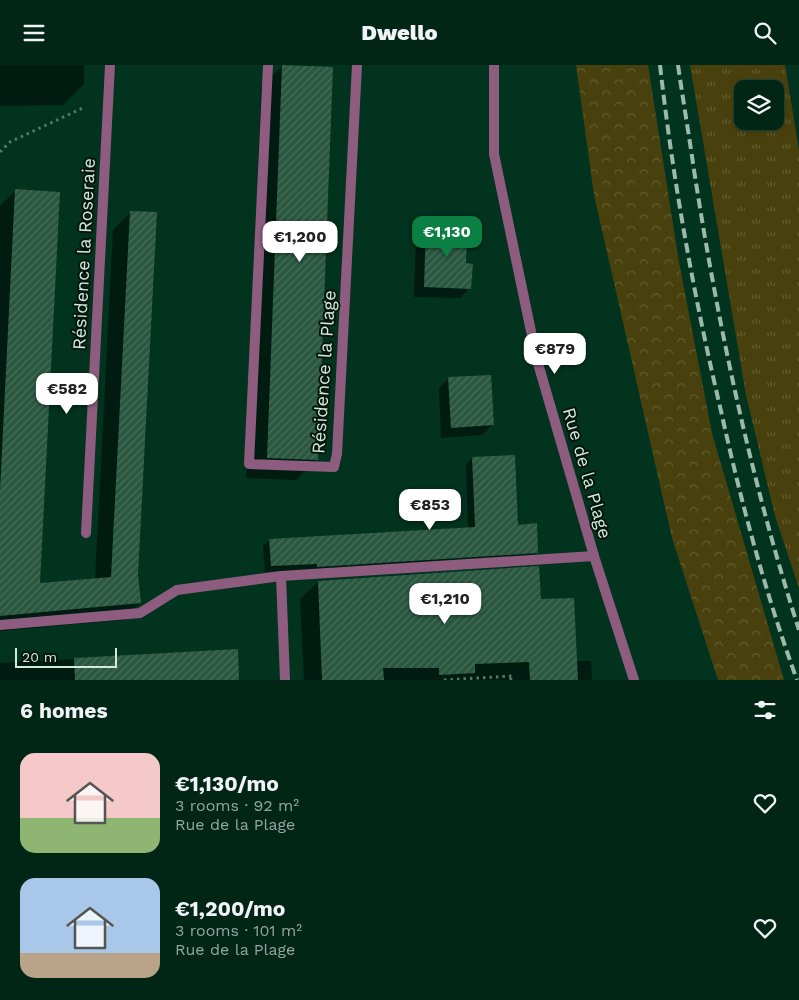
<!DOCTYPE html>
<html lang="en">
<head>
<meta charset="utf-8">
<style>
	:root { --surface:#012616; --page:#0b2e1f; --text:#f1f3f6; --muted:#96a5a1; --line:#234335; --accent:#0b8043 }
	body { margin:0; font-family:"Work Sans",sans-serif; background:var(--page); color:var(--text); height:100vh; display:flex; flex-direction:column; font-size:19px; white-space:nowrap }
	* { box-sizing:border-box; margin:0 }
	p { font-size:16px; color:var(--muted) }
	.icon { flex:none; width:28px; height:28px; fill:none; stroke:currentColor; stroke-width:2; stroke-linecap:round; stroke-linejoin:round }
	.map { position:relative; height:615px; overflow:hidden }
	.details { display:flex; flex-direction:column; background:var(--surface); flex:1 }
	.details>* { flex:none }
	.controls { position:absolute; left:734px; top:15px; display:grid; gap:10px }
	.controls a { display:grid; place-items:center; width:50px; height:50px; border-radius:10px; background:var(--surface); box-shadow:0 2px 8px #0003,0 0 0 1px var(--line); font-size:25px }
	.scale { position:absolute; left:15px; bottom:12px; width:102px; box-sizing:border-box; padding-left:5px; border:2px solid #d2eadc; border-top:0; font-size:14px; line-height:18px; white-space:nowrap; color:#d2eadc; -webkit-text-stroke:4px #05160d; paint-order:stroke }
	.price { position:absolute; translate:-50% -42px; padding:0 11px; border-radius:10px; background:#fff; color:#222; font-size:16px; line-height:32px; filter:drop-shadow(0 1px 2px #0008) }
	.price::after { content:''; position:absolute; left:50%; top:30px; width:15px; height:11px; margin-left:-8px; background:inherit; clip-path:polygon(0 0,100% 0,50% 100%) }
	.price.on { background:var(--accent); color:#fff }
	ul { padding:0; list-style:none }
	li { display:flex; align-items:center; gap:15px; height:125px; padding:0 20px }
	li span { display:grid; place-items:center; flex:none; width:140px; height:100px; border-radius:15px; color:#555 }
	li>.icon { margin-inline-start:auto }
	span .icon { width:60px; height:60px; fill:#fffc; stroke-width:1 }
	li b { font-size:21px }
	h2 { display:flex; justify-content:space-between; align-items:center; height:60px; padding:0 20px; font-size:21px }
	header { display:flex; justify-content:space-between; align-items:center; height:65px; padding:0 20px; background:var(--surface); font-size:22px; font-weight:800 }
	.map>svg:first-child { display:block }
	.grass { fill:url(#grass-tufts); fill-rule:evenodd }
	.forest { fill:url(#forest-crowns) }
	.shadow { fill:#0007 }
	.building { fill:url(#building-hatch) }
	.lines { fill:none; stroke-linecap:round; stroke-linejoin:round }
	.path { stroke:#547b69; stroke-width:3; stroke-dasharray:2.5 4; stroke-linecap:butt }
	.lane { stroke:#8e5c7e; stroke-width:10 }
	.street { stroke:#8e5c7e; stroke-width:10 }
	.rail { stroke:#9bbaaa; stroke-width:4; stroke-dasharray:10 5; stroke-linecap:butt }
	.labels { text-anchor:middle; stroke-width:4; stroke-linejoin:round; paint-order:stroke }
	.street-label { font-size:18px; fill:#d2eadc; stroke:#05160d }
</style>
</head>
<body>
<header><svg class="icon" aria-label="menu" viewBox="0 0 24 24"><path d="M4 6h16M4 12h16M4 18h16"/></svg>Dwello<svg class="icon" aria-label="search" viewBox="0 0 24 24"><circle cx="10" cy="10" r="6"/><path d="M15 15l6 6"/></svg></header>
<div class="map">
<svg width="799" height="615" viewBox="0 0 799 615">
	<defs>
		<pattern id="grass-tufts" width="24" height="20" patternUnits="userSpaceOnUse" patternTransform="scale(1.25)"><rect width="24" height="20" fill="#49410d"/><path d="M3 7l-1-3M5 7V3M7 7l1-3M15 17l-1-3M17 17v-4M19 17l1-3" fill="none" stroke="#625d30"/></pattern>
		<pattern id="forest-crowns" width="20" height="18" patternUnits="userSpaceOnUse" patternTransform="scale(1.25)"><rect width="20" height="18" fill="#49410d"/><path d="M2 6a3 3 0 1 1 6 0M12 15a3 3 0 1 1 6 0" fill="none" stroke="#625d30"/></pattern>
		<pattern id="building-hatch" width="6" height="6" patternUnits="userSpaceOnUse" patternTransform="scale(1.25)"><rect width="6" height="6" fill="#2a5740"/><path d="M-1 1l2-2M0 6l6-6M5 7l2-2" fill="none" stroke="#486f5b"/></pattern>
	</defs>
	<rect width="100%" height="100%" fill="#01331e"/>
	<!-- grass -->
	<path class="grass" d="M690,0h95l14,85v438l-24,-72 -29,-121zM742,24h33v32h-33z"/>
	<!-- forest -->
	<path class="forest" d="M576,0h72l31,197 33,171 72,247h-66l-46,-142 -78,-343z"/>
	<!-- shadow -->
	<g class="shadow">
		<path d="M0,0h84v19l-21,21 -63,1z"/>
		<path d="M282,1l35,393 -21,21 -50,-2 15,-391z"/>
		<path d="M16,125l22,395 57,-5 18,-350 17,-17 7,362 3,28 -17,17 -123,11v-425z"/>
		<path d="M426,161l39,39 5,23 -10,10 -46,-1 2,-61z"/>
		<path d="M449,313l43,47 -10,10 -41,3 -2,-50z"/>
		<path d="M472,393l44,68 21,26 -7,7 -265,13 -2,-26 7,-6 198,-11 -2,-65z"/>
		<path d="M318,517l222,19 36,60h15l1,19h-288l-4,-81z"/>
		<path d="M237,586l1,29h-238v-17z"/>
	</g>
	<!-- building -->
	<g class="building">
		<path d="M282,0l51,2 -15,393 -51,-2z"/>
		<path d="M15,124l45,3 -20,391 71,-6 19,-366 27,1 -19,363 3,28 -141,13v-125z"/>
		<path d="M426,160l41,1 -1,37 7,1 -2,25 -47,-2z"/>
		<path d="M491,310l3,50 -43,3 -3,-51z"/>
		<path d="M515,390l3,70 19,-2 1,30 -221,14v-3l-46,2 -2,-27 206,-12 -3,-70z"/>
		<path d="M539,501l2,33 33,-1 4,82h-48l-1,-18 -54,2v9l-36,2v-7h-56l1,12h-62l-4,-99z"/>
		<path d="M238,584l1,31h-164l-1,-22z"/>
	</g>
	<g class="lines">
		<!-- path -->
		<g class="path">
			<path d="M0,87l10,-10 75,-35"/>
			<path d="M444,615l69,-4 -3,4"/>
		</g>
		<!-- lane -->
		<g class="lane">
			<path d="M268,0l-19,399 85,3 3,-13 20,-389"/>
			<path d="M86,468l24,-468"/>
			<path d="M0,560l140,-12 37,-23 104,-14"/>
			<path d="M285,615l-4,-104 313,-20"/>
		</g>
		<!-- street -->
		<path class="street" d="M494,0v89l43,206 57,196 40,124"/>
		<!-- rail -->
		<g class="rail">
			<path d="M660,0c13,116 34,232 61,346 20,91 44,181 76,269"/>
			<path d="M678,0c5,35 11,70 16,105 24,156 57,310 105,460"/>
		</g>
	</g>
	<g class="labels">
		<!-- street labels -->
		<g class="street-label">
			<text transform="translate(84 189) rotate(-87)" y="6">Résidence la Roseraie</text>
			<text transform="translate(324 307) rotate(-86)" y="6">Résidence la Plage</text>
			<text transform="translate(587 408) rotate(74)" y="6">Rue de la Plage</text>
		</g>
	</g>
</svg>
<div class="controls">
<a><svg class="icon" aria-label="layers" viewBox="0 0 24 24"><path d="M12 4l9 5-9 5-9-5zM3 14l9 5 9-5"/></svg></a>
</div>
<div class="scale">20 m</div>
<b class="price on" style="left:447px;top:193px">€1,130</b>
<b class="price" style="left:300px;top:198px">€1,200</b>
<b class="price" style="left:555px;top:310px">€879</b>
<b class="price" style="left:67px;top:350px">€582</b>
<b class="price" style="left:430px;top:466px">€853</b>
<b class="price" style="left:445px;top:560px">€1,210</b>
</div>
<section class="details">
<h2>6 homes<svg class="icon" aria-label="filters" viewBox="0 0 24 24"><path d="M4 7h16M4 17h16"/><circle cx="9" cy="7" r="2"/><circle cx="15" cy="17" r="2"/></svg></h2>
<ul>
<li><span style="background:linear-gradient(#f6c9c9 65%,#8fb573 0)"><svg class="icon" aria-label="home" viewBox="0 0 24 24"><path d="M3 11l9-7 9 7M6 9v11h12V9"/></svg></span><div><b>€1,130/mo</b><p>3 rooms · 92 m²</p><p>Rue de la Plage</p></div><svg class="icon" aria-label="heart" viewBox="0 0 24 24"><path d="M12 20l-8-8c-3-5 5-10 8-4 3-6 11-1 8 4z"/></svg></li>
<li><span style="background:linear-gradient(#a9c7e8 75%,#b9a48a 0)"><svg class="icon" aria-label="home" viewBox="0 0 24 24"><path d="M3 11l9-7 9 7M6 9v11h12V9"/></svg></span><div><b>€1,200/mo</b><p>3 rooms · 101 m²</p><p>Rue de la Plage</p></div><svg class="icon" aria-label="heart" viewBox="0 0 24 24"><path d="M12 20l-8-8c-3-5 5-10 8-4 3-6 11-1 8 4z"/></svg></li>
</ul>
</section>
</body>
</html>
